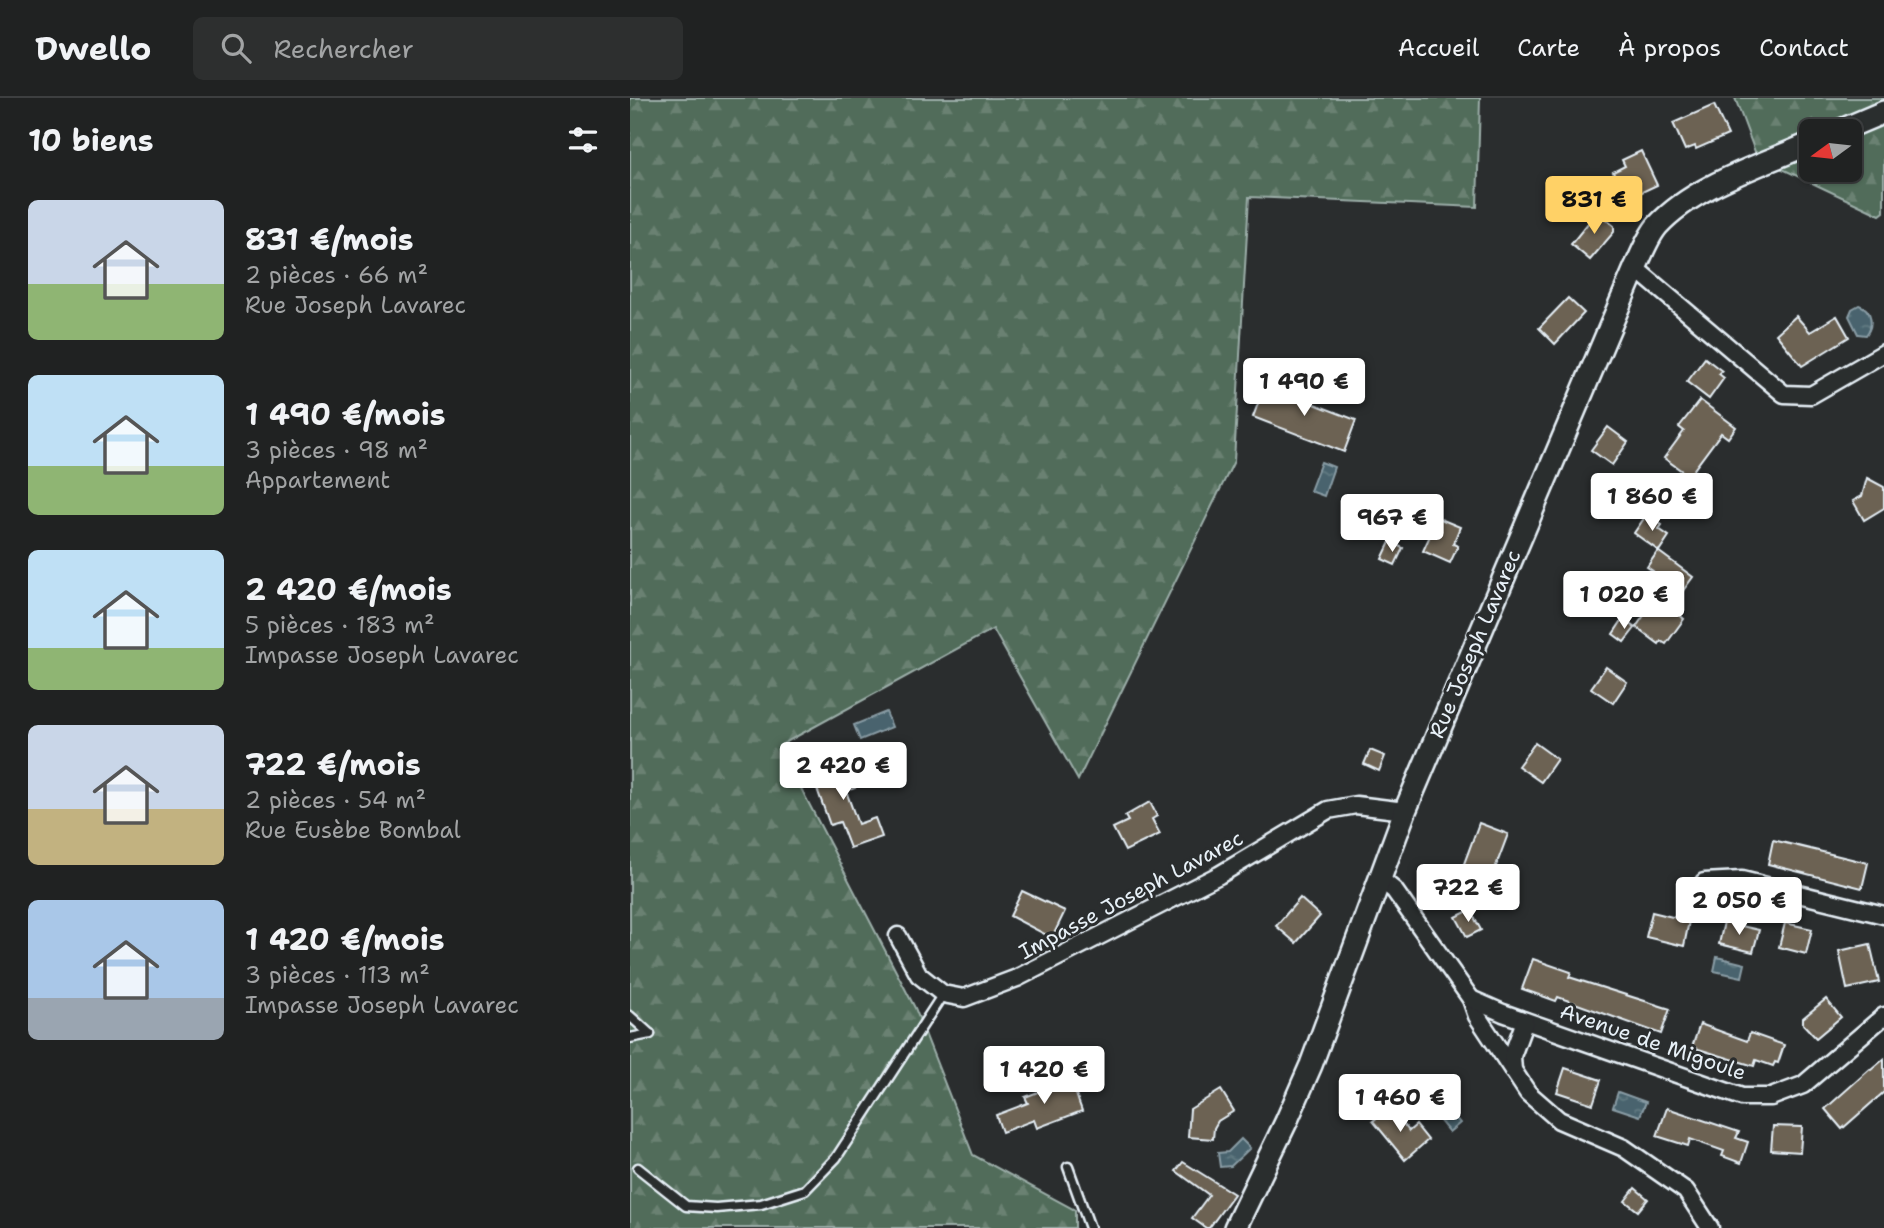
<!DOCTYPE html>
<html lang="fr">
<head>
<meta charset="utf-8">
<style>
	:root { --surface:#202222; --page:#2d2f2f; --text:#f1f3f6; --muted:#a2a4a5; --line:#3d3f40; --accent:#ffd166 }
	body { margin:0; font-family:"Shantell Sans",sans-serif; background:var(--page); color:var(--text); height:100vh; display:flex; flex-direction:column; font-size:26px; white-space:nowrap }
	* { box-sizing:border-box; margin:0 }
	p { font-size:23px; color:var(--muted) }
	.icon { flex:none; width:38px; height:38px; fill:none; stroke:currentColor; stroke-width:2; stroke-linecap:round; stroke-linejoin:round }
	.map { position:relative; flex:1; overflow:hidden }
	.sheet { display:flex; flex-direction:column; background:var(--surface); width:630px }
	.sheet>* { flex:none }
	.needle { width:46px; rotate:255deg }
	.fabs { position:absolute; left:1169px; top:21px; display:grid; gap:14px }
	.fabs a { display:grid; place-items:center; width:63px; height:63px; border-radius:10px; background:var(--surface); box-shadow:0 2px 5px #0004,0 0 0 2px var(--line); font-size:35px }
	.price { position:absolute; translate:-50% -60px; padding:0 16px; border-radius:7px; background:#fff; color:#222; font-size:23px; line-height:46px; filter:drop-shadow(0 2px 4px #0008) }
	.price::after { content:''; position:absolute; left:50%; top:42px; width:21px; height:16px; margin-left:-10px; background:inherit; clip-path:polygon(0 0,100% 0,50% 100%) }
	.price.current { background:var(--accent); color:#111 }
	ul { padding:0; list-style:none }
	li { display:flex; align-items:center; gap:21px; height:175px; padding:0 28px }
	li span { display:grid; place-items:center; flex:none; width:196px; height:140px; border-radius:10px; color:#555 }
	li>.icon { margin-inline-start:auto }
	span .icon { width:84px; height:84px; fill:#fffc; stroke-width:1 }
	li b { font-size:30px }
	h2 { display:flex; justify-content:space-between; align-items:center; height:84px; padding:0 28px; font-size:30px }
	header { display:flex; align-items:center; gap:42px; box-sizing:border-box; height:98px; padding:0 35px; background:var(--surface); border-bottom:2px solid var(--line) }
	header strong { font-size:33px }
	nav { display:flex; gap:38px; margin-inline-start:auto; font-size:24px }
	.search { width:490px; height:63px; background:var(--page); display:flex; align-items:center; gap:18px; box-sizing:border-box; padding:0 24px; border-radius:10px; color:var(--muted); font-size:26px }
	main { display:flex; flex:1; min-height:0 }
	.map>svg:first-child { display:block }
	.forest { fill:url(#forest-firs); stroke:#9caea9; stroke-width:2; fill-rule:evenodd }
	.water { fill:url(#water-ripples); stroke:#899ca5; stroke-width:2 }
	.building { fill:#6c6253; stroke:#e8f1f8; stroke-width:2 }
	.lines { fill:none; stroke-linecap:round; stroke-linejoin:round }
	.service-casing { stroke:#e8f1f8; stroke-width:13 }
	.minor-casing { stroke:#e8f1f8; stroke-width:21 }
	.tertiary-casing { stroke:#e8f1f8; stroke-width:26 }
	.service { stroke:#2a2d2e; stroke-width:8 }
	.minor { stroke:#2a2d2e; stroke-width:16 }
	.tertiary { stroke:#2a2d2e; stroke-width:21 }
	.labels { text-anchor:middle; stroke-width:6; stroke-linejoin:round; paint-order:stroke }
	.street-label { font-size:21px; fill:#e8f1f8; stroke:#2a2d2e }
</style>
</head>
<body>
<header>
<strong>Dwello</strong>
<div class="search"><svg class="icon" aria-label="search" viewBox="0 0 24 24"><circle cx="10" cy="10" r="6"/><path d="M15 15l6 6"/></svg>Rechercher</div>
<nav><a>Accueil</a><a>Carte</a><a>À propos</a><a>Contact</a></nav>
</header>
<main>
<section class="sheet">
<h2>10 biens<svg class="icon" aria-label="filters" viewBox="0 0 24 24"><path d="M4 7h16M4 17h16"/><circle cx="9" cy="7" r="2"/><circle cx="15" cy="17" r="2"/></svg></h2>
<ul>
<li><span style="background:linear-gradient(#c9d6e8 60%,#8fb573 0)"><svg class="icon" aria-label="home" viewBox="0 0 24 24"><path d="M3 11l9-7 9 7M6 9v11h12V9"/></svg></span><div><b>831 €/mois</b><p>2 pièces · 66 m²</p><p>Rue Joseph Lavarec</p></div></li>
<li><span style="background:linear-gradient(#bfe0f5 65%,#8fb573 0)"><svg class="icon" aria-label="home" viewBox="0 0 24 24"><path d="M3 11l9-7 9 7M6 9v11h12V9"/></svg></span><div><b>1 490 €/mois</b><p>3 pièces · 98 m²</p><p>Appartement</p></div></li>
<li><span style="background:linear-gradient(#bfe0f5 70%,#8fb573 0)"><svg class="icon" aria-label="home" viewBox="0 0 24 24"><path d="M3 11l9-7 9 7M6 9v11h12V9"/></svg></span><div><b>2 420 €/mois</b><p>5 pièces · 183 m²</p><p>Impasse Joseph Lavarec</p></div></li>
<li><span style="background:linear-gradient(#c9d6e8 60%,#c2b280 0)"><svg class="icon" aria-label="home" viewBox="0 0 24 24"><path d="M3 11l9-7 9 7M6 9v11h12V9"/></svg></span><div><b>722 €/mois</b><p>2 pièces · 54 m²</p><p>Rue Eusèbe Bombal</p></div></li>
<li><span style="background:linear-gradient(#a9c7e8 70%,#9aa5b1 0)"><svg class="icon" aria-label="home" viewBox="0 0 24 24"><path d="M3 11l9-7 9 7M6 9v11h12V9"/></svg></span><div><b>1 420 €/mois</b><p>3 pièces · 113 m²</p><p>Impasse Joseph Lavarec</p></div></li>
</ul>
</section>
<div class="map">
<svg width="1254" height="1130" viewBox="0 0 1254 1130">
	<defs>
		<pattern id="forest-firs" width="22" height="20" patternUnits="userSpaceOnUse" patternTransform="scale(1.75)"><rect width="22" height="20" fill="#516c5a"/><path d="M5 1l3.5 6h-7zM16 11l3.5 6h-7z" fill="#6a8172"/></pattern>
		<pattern id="water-ripples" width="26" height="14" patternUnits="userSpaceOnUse" patternTransform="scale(1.75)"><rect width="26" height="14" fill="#49646e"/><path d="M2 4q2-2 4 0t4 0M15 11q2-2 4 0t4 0" fill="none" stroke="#637b83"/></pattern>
	</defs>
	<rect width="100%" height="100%" fill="#2a2d2e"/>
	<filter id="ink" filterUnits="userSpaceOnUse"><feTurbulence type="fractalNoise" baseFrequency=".0143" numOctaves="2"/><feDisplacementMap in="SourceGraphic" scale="14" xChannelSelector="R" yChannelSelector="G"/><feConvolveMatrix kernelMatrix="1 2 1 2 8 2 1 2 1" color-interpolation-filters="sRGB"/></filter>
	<g filter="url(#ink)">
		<!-- forest -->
		<g class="forest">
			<path d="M0,0h850l-3,109 -228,-10 -15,264 -156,319 -85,-151 -214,117 136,262 58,147 102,55v18h-445z"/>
			<path d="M1105,0h149v114l-4,3 -123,-58zM1181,33h39v39h-39z"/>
		</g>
		<!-- water -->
		<g class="water">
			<path d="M1229,207c13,4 15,20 7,30l-8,-1 -9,-18 3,-7z"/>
			<path d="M691,364l13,5 -10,29 -14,-5z"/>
			<path d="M256,614l6,15 -32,13 -6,-15z"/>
			<path d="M1087,859l28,7 -3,13 -28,-6z"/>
			<path d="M988,994l28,10 -6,14 -27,-9z"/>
			<path d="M810,1001l20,24 -11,9 -19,-23z"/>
			<path d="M611,1041l9,9 -19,18 -11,1 -2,-14 10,-1z"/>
		</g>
		<!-- building -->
		<g class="building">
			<path d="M1084,7l14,30 -32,14 -1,-3 -10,4 -12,-27z"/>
			<path d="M1011,53l16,34 -32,15 -12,-28 12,-6 -3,-6z"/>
			<path d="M967,114l17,14v6l-24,28 -19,-16z"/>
			<path d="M938,200l16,15 -29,31 -16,-16z"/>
			<path d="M1166,218l14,16 27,-16 12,21 -47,29 -26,-32z"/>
			<path d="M1075,260l17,13 -3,3 5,4 -15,21 -22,-17z"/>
			<path d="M635,287l91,35 -12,32 -91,-35z"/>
			<path d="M1070,302l36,27 -8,11 -7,-5 -32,43 -25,-18 20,-27 -5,-4z"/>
			<path d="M978,329l20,15 -16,23 -21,-15z"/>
			<path d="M1237,380l17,9v21l-20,12 -11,-19 9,-5z"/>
			<path d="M1017,416l15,11 -3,4 10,7 -10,15 -25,-18z"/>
			<path d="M808,420l22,9 -7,17 5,2 -8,17 -27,-12z"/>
			<path d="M760,444l13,6 -8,17 -13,-6z"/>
			<path d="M1028,453l35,26 -22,30 13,12 -18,25 -5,-3 -2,3 -23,-17 25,-36 -14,-10 6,-10 -6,-4z"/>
			<path d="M993,521l12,9 -11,14 -11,-8z"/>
			<path d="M976,569l21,15 -14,21 -22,-15z"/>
			<path d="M905,645l22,16 -16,23 -23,-16z"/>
			<path d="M740,652l15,6 -6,15 -15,-7z"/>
			<path d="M212,656l13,34 -9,3 12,33 17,-6 7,19 -32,11 -10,-26 -10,3 -15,-42 5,-2 -6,-16z"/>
			<path d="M520,704l7,14 -5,3 8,15 -35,17 -12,-23 15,-7 -3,-5z"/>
			<path d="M849,725l29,11 -18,48 -29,-10z"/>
			<path d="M1143,742l95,23 -6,25 -94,-24z"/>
			<path d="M392,793l43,20 -13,27 -42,-22z"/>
			<path d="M670,800l20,18 -24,27 -20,-17z"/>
			<path d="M840,812l11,20 -14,7 -11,-20z"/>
			<path d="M1022,814l37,9 -5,25 -38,-9z"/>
			<path d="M1094,824l35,8 -6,22 -34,-8z"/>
			<path d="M1155,825l27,6 -6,25 -27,-7z"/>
			<path d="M1240,846l9,38 -32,7 -8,-38z"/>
			<path d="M903,861l38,13 -2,5 101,32 -9,25 -103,-37 -2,4 -34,-12z"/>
			<path d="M1196,901l15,18 -25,21 -13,-14v-6z"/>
			<path d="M1070,926l47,17 3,-8 34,12 -6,18 -3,-1 -2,4 -17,-6 -2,6 -62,-19z"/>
			<path d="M1254,961v33l-42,37 -17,-20 45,-40 1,1z"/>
			<path d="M935,970l36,12 -8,24 -36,-12z"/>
			<path d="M438,974l14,39 -45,17 -3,-8 -32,12 -6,-17 32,-12 -3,-6 26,-10 -3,-8z"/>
			<path d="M591,992l13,21 -16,10 -4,7 -1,11 -25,-2 2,-28z"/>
			<path d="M760,1009l19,24 7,-6 12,15 -23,20 -32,-39z"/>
			<path d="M1037,1010l72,24 -3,6 12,4 -7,21 -19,-7 2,-5 -34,-12 -2,7 -31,-10z"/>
			<path d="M1143,1028l29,1 -2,25 -29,-2z"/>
			<path d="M553,1064l51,32 -25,34h-3l-14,-10 17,-23 -33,-24z"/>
			<path d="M1005,1090l13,11 -10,12 -13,-10z"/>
		</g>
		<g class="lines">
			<defs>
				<g id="service">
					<path d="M0,918l20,18"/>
					<path d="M0,940l20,-4"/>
					<path d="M438,1069l22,61"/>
					<path d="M8,1070l48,38 30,2 45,-4 44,-14 31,-32 107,-164"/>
				</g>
				<g id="minor">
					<path d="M1005,170l149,126 27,1 73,-42"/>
					<path d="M749,780l15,12 77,109 6,17 51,77 31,27 65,28 62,43 24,37"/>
					<path d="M1074,784l38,-2 142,35"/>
					<path d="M268,838l21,39 24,19 21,4 53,-20 202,-103 109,-65 28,-5 49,6"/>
					<path d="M841,901l32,14 239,84h29l32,-12 81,-69"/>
					<path d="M883,973l-1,-15 13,-35"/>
				</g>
				<g id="tertiary">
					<path d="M1209,33l45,-19"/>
					<path d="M605,1130l51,-106 25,-57 94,-254 230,-543c7,-14 13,-32 23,-43 37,-40 104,-60 153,-82"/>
				</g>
			</defs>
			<!-- service casing -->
			<use href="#service" class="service-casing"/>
			<!-- minor casing -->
			<use href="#minor" class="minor-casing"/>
			<!-- tertiary casing -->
			<use href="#tertiary" class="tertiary-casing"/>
			<!-- service -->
			<use href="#service" class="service"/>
			<!-- minor -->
			<use href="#minor" class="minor"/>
			<!-- tertiary -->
			<use href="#tertiary" class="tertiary"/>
		</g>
	</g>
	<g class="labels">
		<!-- street labels -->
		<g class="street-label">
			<text transform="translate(845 546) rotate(-67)" y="7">Rue Joseph Lavarec</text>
			<text transform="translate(501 797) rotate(-28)" y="7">Impasse Joseph Lavarec</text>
			<text transform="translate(1023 944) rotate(19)" y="7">Avenue de Migoule</text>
		</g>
	</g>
</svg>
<div class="fabs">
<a><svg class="needle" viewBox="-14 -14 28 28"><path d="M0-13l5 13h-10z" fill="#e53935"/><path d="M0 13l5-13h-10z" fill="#a2a4a5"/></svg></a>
</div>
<b class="price current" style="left:964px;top:138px">831 €</b>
<b class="price" style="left:674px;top:320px">1 490 €</b>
<b class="price" style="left:1022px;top:435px">1 860 €</b>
<b class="price" style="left:762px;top:456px">967 €</b>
<b class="price" style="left:994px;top:533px">1 020 €</b>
<b class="price" style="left:213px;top:704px">2 420 €</b>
<b class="price" style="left:838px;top:826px">722 €</b>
<b class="price" style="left:1109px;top:839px">2 050 €</b>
<b class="price" style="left:414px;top:1008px">1 420 €</b>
<b class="price" style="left:770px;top:1036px">1 460 €</b>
</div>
</main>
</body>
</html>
